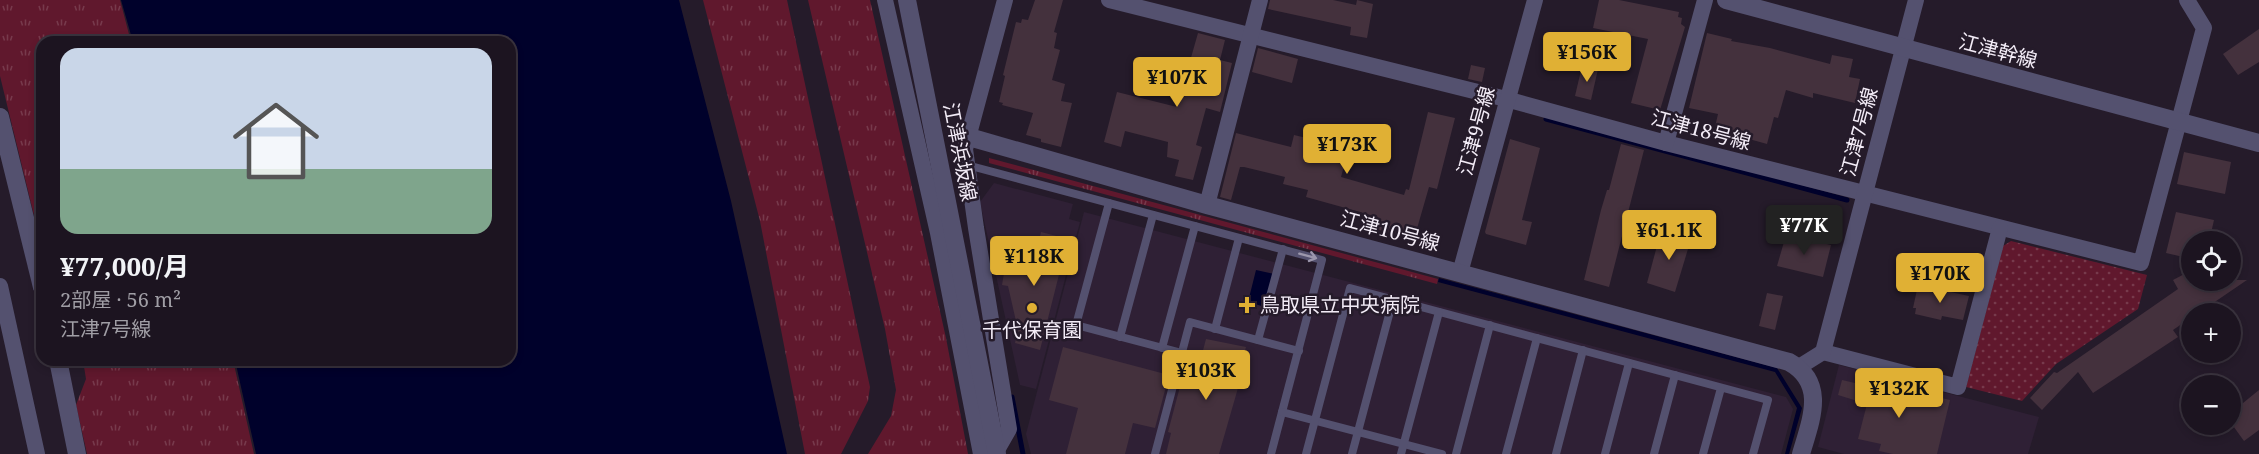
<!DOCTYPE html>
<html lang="ja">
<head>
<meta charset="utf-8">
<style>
	:root { --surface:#1c1420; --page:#29212d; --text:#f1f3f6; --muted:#a09ea5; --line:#3a333e; --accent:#e0b034 }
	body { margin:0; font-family:"Noto Serif","Noto Sans JP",serif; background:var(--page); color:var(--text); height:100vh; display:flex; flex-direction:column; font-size:22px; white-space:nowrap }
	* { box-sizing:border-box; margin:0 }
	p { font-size:20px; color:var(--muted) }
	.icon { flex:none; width:33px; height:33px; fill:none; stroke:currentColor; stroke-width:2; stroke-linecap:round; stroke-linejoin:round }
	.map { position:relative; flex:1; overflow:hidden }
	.panel { position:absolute; left:36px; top:36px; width:480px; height:330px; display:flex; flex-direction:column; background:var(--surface); border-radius:18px; box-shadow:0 3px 9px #0003,0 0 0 2px var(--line) }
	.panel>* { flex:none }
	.tools { position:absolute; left:2181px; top:231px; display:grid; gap:12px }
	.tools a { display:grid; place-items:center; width:60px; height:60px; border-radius:50%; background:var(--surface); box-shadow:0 3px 9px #0003,0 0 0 2px var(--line); font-size:30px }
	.price { position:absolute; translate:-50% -51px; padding:0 14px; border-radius:6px; background:var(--accent); color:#111; font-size:20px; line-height:39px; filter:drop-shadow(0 2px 3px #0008) }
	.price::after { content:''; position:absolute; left:50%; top:36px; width:18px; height:14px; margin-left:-9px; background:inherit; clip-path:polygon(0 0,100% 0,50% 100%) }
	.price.current { background:#222; color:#fff }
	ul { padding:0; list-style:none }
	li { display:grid; align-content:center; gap:12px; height:318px; padding:0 24px }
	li+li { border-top:2px solid var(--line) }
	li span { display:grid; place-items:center; height:186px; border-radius:18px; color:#555 }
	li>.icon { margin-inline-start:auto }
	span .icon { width:108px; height:108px; fill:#fffc; stroke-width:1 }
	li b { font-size:26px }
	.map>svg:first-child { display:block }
	.built { fill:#2f2035 }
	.grass { fill:url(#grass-tufts) }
	.park { fill:url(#park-dots) }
	.water { fill:#00012b }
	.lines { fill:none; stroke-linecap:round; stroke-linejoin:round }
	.stream { stroke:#00012b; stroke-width:5 }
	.building { fill:#44313d }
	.service { stroke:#54516f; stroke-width:8 }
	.minor { stroke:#54516f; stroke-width:16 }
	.tertiary { stroke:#54516f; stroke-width:18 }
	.oneway { stroke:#9c97ac }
	.poi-dot { fill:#e0b034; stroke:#251b2a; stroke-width:2 }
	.labels { text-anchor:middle; stroke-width:5; stroke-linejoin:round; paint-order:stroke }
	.street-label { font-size:20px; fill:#f3ecf7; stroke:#251b2a }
	.poi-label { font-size:20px; fill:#f3ecf7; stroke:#251b2a; text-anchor:start }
</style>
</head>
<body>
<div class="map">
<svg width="2259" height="454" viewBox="0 0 2259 454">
	<defs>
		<pattern id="grass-tufts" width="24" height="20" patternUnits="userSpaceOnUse" patternTransform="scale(1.5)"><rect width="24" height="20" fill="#60182d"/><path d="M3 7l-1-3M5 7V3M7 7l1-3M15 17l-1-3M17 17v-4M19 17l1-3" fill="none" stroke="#773a4c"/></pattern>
		<pattern id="park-dots" width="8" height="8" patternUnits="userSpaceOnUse" patternTransform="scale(1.5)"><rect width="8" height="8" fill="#60182d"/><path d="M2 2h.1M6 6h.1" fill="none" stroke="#773a4c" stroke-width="1.8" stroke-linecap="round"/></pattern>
	</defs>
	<rect width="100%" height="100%" fill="#251b2a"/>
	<!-- built -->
	<g class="built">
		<path d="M994,183l79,21 -4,15 11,3 -44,167 -16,-4 -40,-183z"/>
		<path d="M1084,212l702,185 7,12 -12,45h-750l-5,-20z"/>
		<path d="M1839,365l200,52 -11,37h-184l-26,-7z"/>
	</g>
	<!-- grass -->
	<g class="grass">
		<path d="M0,0h120l11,42h-89v206l-42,-172z"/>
		<path d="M703,0h84l83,387 -2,14 -27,53h-36l-45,-233z"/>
		<path d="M808,0h62l76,338 22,116h-100l23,-38 5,-26 -11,-61z"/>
		<path d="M989,158l449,121 -1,5 -448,-121z"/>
		<path d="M83,360h150l21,94h-167l-11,-49 10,-26z"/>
	</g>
	<!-- park -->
	<path class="park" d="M2011,241l136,34 -9,34 -82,55 -34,37 -56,-14 37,-141z"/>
	<!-- water -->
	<g class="water">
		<path d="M121,0h558l52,201 56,253h-531l-21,-94h275v-318h-377z"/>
		<path d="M1256,270l18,4 -9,33 -17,-5z"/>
		<path d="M1439,278l338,90 25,40 -13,46h-4l12,-46 -22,-36 -337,-90z"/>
	</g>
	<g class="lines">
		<!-- stream -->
		<g class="stream">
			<path d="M1546,119l301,81"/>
			<path d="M1012,397l11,57"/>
		</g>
	</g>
	<!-- building -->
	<g class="building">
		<path d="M1035,0h28l-9,32 3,1 -3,15 6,2 -8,30 13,4 -4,17 11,2 -11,44 -20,-5v-3l-15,-4 7,-22 -31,-8 1,-2 -4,-1 6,-26 -2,-1 13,-53 5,1 1,-4 6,1z"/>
		<path d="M1270,0h63l23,5 1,-5 16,4 -6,34 -17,-3 1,-8 -83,-18z"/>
		<path d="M1599,0h20l60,12 -1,5 4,1 -1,6 4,3 -25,83 -29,-7 17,-64 -55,-11z"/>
		<path d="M2259,29v33l-21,13 -15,-21z"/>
		<path d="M1198,33l27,7 -5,20 12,3 -12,49 -14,-4 -10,37 6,2 -9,33 -18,-4 4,-16 -12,-3 1,-15 -43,-11 -4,16 -17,-5 13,-50 60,15z"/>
		<path d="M1707,33l25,6 -1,2 39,7 60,16 2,-9 21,4 -4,18 11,2 -5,24 -42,-10v5l-27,-8 -8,28 -4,-1 -7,27 -18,-5 1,-3 -35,-9 3,-13 -29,-6z"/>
		<path d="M1258,48l40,11 -6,24 -40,-11z"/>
		<path d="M1471,65l14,3 -3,14 -14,-3z"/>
		<path d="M1582,66l16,3 -7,31 -16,-4z"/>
		<path d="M1428,112l27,6 -18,71 -8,-2 -15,52 -39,-10 3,-12 -72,-20 2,-7 -25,-6 2,-7 -41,-10h-4l-9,33 -11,-3 16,-64 55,14 3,-12 55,13 -8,29 63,18 2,-6 3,1z"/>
		<path d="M1510,139l30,9 -18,72 10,2 -6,23 -40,-11 -1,-2z"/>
		<path d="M1621,144l23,6 -35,137 -25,-7 17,-70 6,-20h2z"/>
		<path d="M2184,152l47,10 -6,32 -48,-10z"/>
		<path d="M2176,212l38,8 -5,22h-17v17l-26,-6z"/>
		<path d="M1661,231l30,8 -16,53 -28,-9z"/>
		<path d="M1041,232l27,7 -28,111 -25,-7 3,-13 -10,-44 -6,-1 2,-12 -6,-21 36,9z"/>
		<path d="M1786,235l45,10 -8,32 -46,-11z"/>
		<path d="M2192,270v10h55l-50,34h-5v3l-19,13 5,7 -85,56 -15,-21 -36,38 -12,-12 24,-26 3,1 121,-84 -5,-9z"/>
		<path d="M1918,285l51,11 -6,24 -21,-4 -1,4 -26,-6 1,-6h-3z"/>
		<path d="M1767,293l16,3 -8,34 -16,-4z"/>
		<path d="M1206,339l40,8 -11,40 3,1 -19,66h-53l5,-21 -3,-1 14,-53h2l1,-4 11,2z"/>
		<path d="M1063,347l106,28 -14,53 -22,-5 -8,31h-59l12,-46 -29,-8z"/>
		<path d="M1842,380l82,19 1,-5 25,6 -13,54h-44l-14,-3 2,-7 -23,-5 9,-35 -29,-9z"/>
		<path d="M2259,390v40l-15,11 -13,-18 3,-1 -2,-10z"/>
	</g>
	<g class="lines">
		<!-- service -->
		<g class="service">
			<path d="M967,165l355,95 -51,194"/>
			<path d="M1109,203l-33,122 106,28"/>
			<path d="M1215,329l24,-91"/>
			<path d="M1120,337l33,-122"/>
			<path d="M1258,340l25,-91"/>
			<path d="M1162,348l33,-122"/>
			<path d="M1282,412l160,42"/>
			<path d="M1155,454l35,-132 109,29"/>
			<path d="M1306,454l44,-166 418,112 -15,54"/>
			<path d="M1352,454l41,-154"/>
			<path d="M1401,454l38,-142"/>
			<path d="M1456,454l34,-129"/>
			<path d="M1506,454l31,-116"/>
			<path d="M1556,454l27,-104"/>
			<path d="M1605,454l24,-91"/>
			<path d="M1654,454l21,-79"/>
			<path d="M1703,454l18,-66"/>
		</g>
		<!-- minor -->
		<g class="minor">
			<path d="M885,0l53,233 43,221"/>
			<path d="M1109,0l397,99 160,44 475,120 63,-235 -17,-28"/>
			<path d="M1666,143l39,-143"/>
			<path d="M1207,205l53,-205"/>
			<path d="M1460,273l75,-273"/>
			<path d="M0,286l37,168"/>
			<path d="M1823,352l135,35 42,-159"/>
			<path d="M1799,367l24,-15 93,-352"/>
			<path d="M997,450l12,-21 -33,-201 -11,-79 40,-149"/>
		</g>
		<!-- tertiary -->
		<g class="tertiary">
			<path d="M907,0l90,454"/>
			<path d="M1726,0l533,143"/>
			<path d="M0,117l42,170"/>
			<path d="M969,137l238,68 582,157c38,21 22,58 12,92"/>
			<path d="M58,360l19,94"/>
		</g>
	</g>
	<!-- one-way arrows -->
	<defs><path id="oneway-shaft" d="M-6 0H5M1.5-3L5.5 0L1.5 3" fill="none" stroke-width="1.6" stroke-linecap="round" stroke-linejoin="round" transform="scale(1.5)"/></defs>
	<use class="oneway" href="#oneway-shaft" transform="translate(1308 256) rotate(15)"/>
	<!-- markers -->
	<g class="poi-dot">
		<path d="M1244 296h6v6h6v6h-6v6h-6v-6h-6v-6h6z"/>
		<circle cx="1032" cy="308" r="6"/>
	</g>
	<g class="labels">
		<!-- street labels -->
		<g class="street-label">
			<text transform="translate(1998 51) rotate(15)" y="7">江津幹線</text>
			<text transform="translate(1701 130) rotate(15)" y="7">江津18号線</text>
			<text transform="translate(1476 131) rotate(-75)" y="7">江津9号線</text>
			<text transform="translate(1859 132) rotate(-75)" y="7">江津7号線</text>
			<text transform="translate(960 152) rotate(79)" y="7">江津浜坂線</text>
			<text transform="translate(1390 231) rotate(15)" y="7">江津10号線</text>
		</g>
		<!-- poi labels -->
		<g class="poi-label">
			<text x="1260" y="312">鳥取県立中央病院</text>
			<text x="1032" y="337" text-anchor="middle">千代保育園</text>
		</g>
	</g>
</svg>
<div class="tools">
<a><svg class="icon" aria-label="locate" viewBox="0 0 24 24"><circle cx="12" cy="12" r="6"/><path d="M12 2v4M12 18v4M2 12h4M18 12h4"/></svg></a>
<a>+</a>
<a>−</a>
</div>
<b class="price" style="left:1587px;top:83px">¥156K</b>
<b class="price" style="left:1177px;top:108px">¥107K</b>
<b class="price" style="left:1347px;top:175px">¥173K</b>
<b class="price current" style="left:1804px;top:256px">¥77K</b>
<b class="price" style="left:1669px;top:261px">¥61.1K</b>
<b class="price" style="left:1034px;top:287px">¥118K</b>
<b class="price" style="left:1940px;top:304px">¥170K</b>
<b class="price" style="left:1206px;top:401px">¥103K</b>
<b class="price" style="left:1899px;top:419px">¥132K</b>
<section class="panel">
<ul>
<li><span style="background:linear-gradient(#c9d6e8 65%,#7fa58c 0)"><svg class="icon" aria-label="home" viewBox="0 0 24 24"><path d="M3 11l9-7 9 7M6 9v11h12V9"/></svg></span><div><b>¥77,000/月</b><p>2部屋 · 56 m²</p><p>江津7号線</p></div></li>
</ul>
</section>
</div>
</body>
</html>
